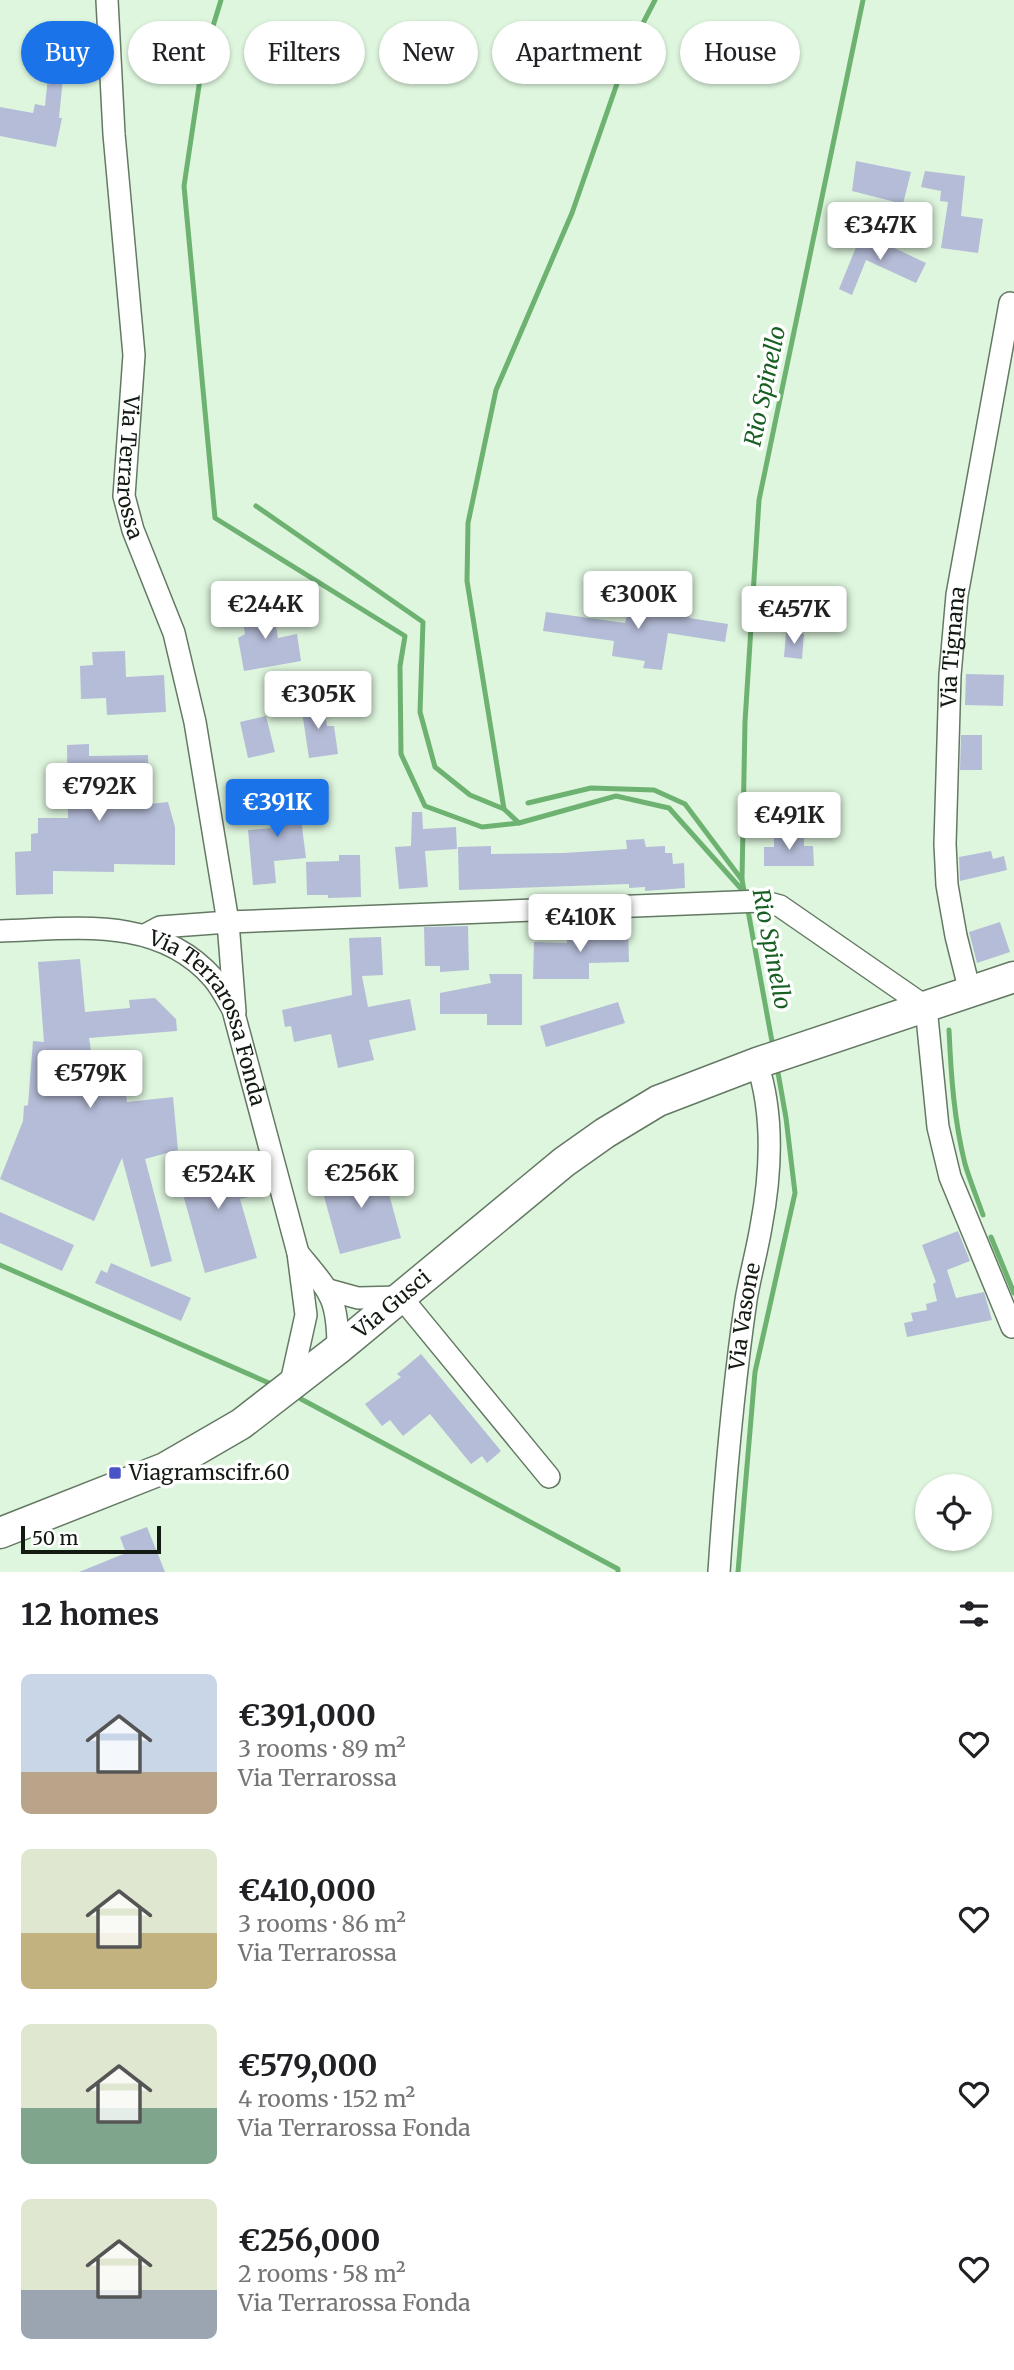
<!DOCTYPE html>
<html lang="en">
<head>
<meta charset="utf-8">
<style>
	:root { --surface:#fff; --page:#f2f2f2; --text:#202124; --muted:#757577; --accent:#1a73e8 }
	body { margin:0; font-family:Merriweather,serif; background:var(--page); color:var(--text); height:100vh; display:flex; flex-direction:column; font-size:26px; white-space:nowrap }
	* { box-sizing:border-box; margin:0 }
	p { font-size:23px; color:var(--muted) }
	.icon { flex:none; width:38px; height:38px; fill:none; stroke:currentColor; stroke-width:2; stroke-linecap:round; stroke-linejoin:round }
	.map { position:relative; height:1572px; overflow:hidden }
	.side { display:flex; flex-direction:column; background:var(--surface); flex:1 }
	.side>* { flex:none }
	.guide { position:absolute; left:21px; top:21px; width:973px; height:63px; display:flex; gap:14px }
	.buttons { position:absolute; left:915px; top:1474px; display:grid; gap:14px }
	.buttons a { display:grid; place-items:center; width:77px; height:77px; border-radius:50%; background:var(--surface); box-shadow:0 2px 5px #0004; font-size:35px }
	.scale { position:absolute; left:21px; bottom:18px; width:140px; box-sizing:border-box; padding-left:7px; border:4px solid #121a12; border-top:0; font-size:19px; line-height:24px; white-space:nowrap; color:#121a12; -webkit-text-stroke:5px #fff; paint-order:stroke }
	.price { position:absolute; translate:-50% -60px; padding:0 16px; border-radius:7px; background:#fff; color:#222; font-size:23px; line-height:46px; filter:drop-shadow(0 2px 4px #0008) }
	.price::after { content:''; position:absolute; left:50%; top:42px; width:21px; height:16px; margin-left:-10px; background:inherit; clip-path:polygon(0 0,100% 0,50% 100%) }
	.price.current { background:var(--accent); color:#fff }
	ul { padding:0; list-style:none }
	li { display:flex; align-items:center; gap:21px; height:175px; padding:0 21px }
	li span { display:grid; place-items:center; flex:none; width:196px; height:140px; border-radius:10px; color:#555 }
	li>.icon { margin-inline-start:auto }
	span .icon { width:84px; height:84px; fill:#fffc; stroke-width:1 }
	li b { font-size:30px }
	h2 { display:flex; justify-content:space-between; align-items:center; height:84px; padding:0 21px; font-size:30px }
	.tag { padding:0 24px; border-radius:32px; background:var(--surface); box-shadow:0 2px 5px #0004; font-size:24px; line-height:63px }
	.tag.current { background:var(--accent); color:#fff }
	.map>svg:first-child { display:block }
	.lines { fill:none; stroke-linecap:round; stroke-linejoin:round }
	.stream { stroke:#6eb272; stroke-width:5 }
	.building { fill:#b5bcd7 }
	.street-casing { stroke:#647964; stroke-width:24 }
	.secondary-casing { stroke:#647964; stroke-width:33 }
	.street { stroke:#fff; stroke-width:21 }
	.secondary { stroke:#fff; stroke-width:30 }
	.poi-dot { fill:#4953c8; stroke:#fff; stroke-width:2.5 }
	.labels { text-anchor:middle; stroke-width:7; stroke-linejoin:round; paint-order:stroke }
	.street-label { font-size:21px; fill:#121a12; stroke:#fff }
	.poi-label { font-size:21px; fill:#121a12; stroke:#fff; text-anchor:start }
	.water-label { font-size:23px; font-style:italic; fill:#185f23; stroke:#fff }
</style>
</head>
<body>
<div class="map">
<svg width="1014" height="1572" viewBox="0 0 1014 1572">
	<rect width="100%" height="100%" fill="#def6de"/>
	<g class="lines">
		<!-- stream -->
		<g class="stream">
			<path d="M221,0l-18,59 -19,127 31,332 190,118 -5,30 1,88 24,52 57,21 37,-4"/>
			<path d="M655,0l-27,52 -56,161 -76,177 -28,133 -1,58 37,228 15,14 97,-27 53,12 75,84"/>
			<path d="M256,506l167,116 -3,90 15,55 35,28 34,14"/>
			<path d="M528,803l63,-15 63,2 31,14 57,76"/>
			<path d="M745,896l-3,-16 3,-158 14,-222 104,-500"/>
			<path d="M747,905l26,142"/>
			<path d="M949,1030c2,45 5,90 16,134 5,17 12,34 18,51"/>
			<path d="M991,1237l23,56"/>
			<path d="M0,1265l269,118"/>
			<path d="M301,1399l317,170v3"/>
			<path d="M738,1572l17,-200 40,-179 -9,-75 -9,-51"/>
		</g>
	</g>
	<!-- building -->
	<g class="building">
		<path d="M48,76l15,2 -4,40h3l-6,29 -56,-11v-29l33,6 2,-9 10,2z"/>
		<path d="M856,161l55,11 -8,32 -51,-13z"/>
		<path d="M925,171l40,5 -4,40 22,3 -5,34 -37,-5 7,-46 -8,-1 1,-10 -20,-4z"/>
		<path d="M861,235l10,2 55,26 -10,20 -50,-23 -14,35 -13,-6z"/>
		<path d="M631,600l15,3 -1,3 45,6 -1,6 39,6 -3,18 -57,-9 -6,37 -19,-2 2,-7 -33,-5 2,-15 -71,-10 3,-19 79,11z"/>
		<path d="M272,604l6,34 19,-4 4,27 -57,10 -6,-33 7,-4 -4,-25z"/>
		<path d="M786,633l18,1 -2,25 -18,-2z"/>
		<path d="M125,651l1,26 38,-2 2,37 -59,3 -1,-17 -25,1 -1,-33 13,-1 -1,-13z"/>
		<path d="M966,674l38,1 -1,31 -38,-1z"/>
		<path d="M323,702l4,24h7l4,28 -29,4 -8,-53z"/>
		<path d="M266,716l9,36 -27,6 -8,-36z"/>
		<path d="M961,735h21v35h-22z"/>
		<path d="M89,744v12l59,-1 1,49 19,-2 7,25v38l-61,-1v8l-61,-1v23l-37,1 -1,-43 16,-1v-17l7,-1v-15h30l-1,-73z"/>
		<path d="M297,788l9,70 -32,3 2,22 -23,2 -5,-55 23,-2 -2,-18 11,-1 -3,-18z"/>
		<path d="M412,812h10l1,17 33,-2 1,22 -32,2 3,36 -29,2 -4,-42 16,-1z"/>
		<path d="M774,834h30v12h9l1,20h-50v-19h10z"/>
		<path d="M644,839l2,8 19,-1v7h7l1,11 11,-1 1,25 -40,3v-4l-16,1v-4l-170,6 -1,-43 33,-1v8l72,-1 64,-4 -1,-9z"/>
		<path d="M991,851l2,8 11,-3 3,14 -47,11 -1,-24z"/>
		<path d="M339,855h21l1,42 -33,1v-3h-21l-1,-33 33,-1z"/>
		<path d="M1000,922l10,30 -33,11 -8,-31z"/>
		<path d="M468,926l1,44 -29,2v-6h-15l-1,-39z"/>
		<path d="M628,927l1,35 -40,1v16h-56l1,-37 33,1v-6h27l-1,-8z"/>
		<path d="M381,937l2,38 -21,1 6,31 42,-8 6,31 -47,10 5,20 -36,8 -7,-34 -37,8 -3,-16 -6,1 -3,-17 70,-15 -3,-57z"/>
		<path d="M80,959l5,53 45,-4 -1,-8 26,-2 21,21 1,12 -88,7 7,43 28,-5 3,26 46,-5 5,53 -33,9 27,102 -21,6 -29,-109 -28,63 -94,-42 23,-58 1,-15 4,-1 5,-64 11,1 -6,-80z"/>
		<path d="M489,974h33v51h-35v-11h-47v-21l51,-10z"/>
		<path d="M618,1002l7,21 -79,24 -6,-21z"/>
		<path d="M213,1156l2,10 28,-8 10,38 -13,3 17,59 -52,15 -30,-107z"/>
		<path d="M381,1165l20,73 -61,16 -20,-72z"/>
		<path d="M0,1212l74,33 -12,26 -62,-28z"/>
		<path d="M958,1231l12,30 -23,9 9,28 28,-6 8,28 -85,17 -3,-14 9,-2 -2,-8 16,-3 -1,-6 11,-3 -4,-17 3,-2 -14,-37z"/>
		<path d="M111,1263l80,35 -10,23 -86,-38 6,-13 6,3z"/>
		<path d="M421,1354l80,97 -14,12 -5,-7 -11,8 -41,-50 -27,22 -13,-16 -8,6 -17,-22 36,-27 -4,-3z"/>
		<path d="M147,1527l18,45h-86l47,-19 -6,-16z"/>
	</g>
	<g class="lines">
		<defs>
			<g id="street">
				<path id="s1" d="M107,0l7,134 20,221 -10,141 9,34 41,103 21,89 33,200 7,90"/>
				<path id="s2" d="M0,931c74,-2 158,-16 213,47 8,9 14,21 20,32l65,243 8,62 -16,72"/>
				<path d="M145,935l15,-8 68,-5 533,-21 19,5 146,101 12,120 12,50 62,150"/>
				<path id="s3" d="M970,992l-14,-56 -9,-51 -2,-41 5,-169 7,-80 53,-292"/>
				<path d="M298,1253c32,39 40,44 40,96"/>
				<path d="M329,1290l29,8 43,-1 148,180"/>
				<path id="s4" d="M719,1572c6,-91 14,-182 27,-272 4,-24 11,-49 15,-73 10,-53 13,-113 -4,-164"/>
			</g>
			<g id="secondary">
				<path id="s5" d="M0,1533l165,-65 76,-44 97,-75 226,-187 41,-29 53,-32 99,-38 257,-86"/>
			</g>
		</defs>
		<!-- street casing -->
		<use href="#street" class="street-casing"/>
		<!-- secondary casing -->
		<use href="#secondary" class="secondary-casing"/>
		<!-- street -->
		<use href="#street" class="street"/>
		<!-- secondary -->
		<use href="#secondary" class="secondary"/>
	</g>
	<!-- markers -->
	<rect class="poi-dot" x="108" y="1466" width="14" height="14" rx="3.5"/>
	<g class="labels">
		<!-- street labels -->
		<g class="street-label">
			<text dy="7" stroke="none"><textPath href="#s1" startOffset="469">Via Terrarossa</textPath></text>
			<text dy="7" stroke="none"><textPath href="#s3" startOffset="348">Via Tignana</textPath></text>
			<text dy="7" stroke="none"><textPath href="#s2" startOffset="257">Via Terrarossa Fonda</textPath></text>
			<text dy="7" stroke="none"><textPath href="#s5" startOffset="458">Via Gusci</textPath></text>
			<text dy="7" stroke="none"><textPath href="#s4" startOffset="257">Via Vasone</textPath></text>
		</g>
		<!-- poi labels -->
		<g class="poi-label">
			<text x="129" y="1480">Viagramscifr.60</text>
		</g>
		<!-- water labels -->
		<g class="water-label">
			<text transform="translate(765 386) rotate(-78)" y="8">Rio Spinello</text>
			<text transform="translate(772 949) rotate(79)" y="8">Rio Spinello</text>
		</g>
	</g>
</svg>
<div class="buttons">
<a><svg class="icon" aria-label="locate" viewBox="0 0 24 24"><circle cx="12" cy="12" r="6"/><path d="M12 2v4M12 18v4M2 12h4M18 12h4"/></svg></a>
</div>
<div class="scale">50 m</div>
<b class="price" style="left:880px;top:262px">€347K</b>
<b class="price" style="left:638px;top:631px">€300K</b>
<b class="price" style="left:265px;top:641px">€244K</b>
<b class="price" style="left:794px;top:646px">€457K</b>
<b class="price" style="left:318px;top:731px">€305K</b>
<b class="price" style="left:99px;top:823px">€792K</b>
<b class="price current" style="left:277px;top:839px">€391K</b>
<b class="price" style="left:789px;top:852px">€491K</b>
<b class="price" style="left:580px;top:954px">€410K</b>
<b class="price" style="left:90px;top:1110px">€579K</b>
<b class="price" style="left:361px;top:1210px">€256K</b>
<b class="price" style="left:218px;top:1211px">€524K</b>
<div class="guide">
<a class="tag current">Buy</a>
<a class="tag">Rent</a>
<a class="tag">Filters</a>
<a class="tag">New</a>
<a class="tag">Apartment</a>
<a class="tag">House</a>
</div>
</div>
<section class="side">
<h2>12 homes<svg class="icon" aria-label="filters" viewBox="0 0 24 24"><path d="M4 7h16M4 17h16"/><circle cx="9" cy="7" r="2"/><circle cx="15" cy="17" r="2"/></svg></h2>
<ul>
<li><span style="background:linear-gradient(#c9d6e8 70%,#b9a48a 0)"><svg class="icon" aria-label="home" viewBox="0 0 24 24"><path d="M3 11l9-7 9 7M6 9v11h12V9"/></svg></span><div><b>€391,000</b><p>3 rooms · 89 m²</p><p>Via Terrarossa</p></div><svg class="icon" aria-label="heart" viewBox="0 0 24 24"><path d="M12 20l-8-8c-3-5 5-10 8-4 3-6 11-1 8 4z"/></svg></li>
<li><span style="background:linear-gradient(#dfe7d0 60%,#c2b280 0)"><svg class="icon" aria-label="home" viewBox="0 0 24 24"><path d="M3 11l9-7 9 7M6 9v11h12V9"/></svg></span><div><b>€410,000</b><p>3 rooms · 86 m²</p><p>Via Terrarossa</p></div><svg class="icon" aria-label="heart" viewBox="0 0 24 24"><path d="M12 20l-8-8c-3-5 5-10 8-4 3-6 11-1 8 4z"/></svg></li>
<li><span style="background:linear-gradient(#dfe7d0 60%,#7fa58c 0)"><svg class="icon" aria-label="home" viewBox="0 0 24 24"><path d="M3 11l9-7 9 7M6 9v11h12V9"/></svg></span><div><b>€579,000</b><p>4 rooms · 152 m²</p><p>Via Terrarossa Fonda</p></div><svg class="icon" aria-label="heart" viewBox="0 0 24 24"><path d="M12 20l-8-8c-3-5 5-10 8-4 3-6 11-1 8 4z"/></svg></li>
<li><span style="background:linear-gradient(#dfe7d0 65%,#9aa5b1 0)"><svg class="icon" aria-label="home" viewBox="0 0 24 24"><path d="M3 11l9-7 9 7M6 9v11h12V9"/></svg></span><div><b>€256,000</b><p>2 rooms · 58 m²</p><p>Via Terrarossa Fonda</p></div><svg class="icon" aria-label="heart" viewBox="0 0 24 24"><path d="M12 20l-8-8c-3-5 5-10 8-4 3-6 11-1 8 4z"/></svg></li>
</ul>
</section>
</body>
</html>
